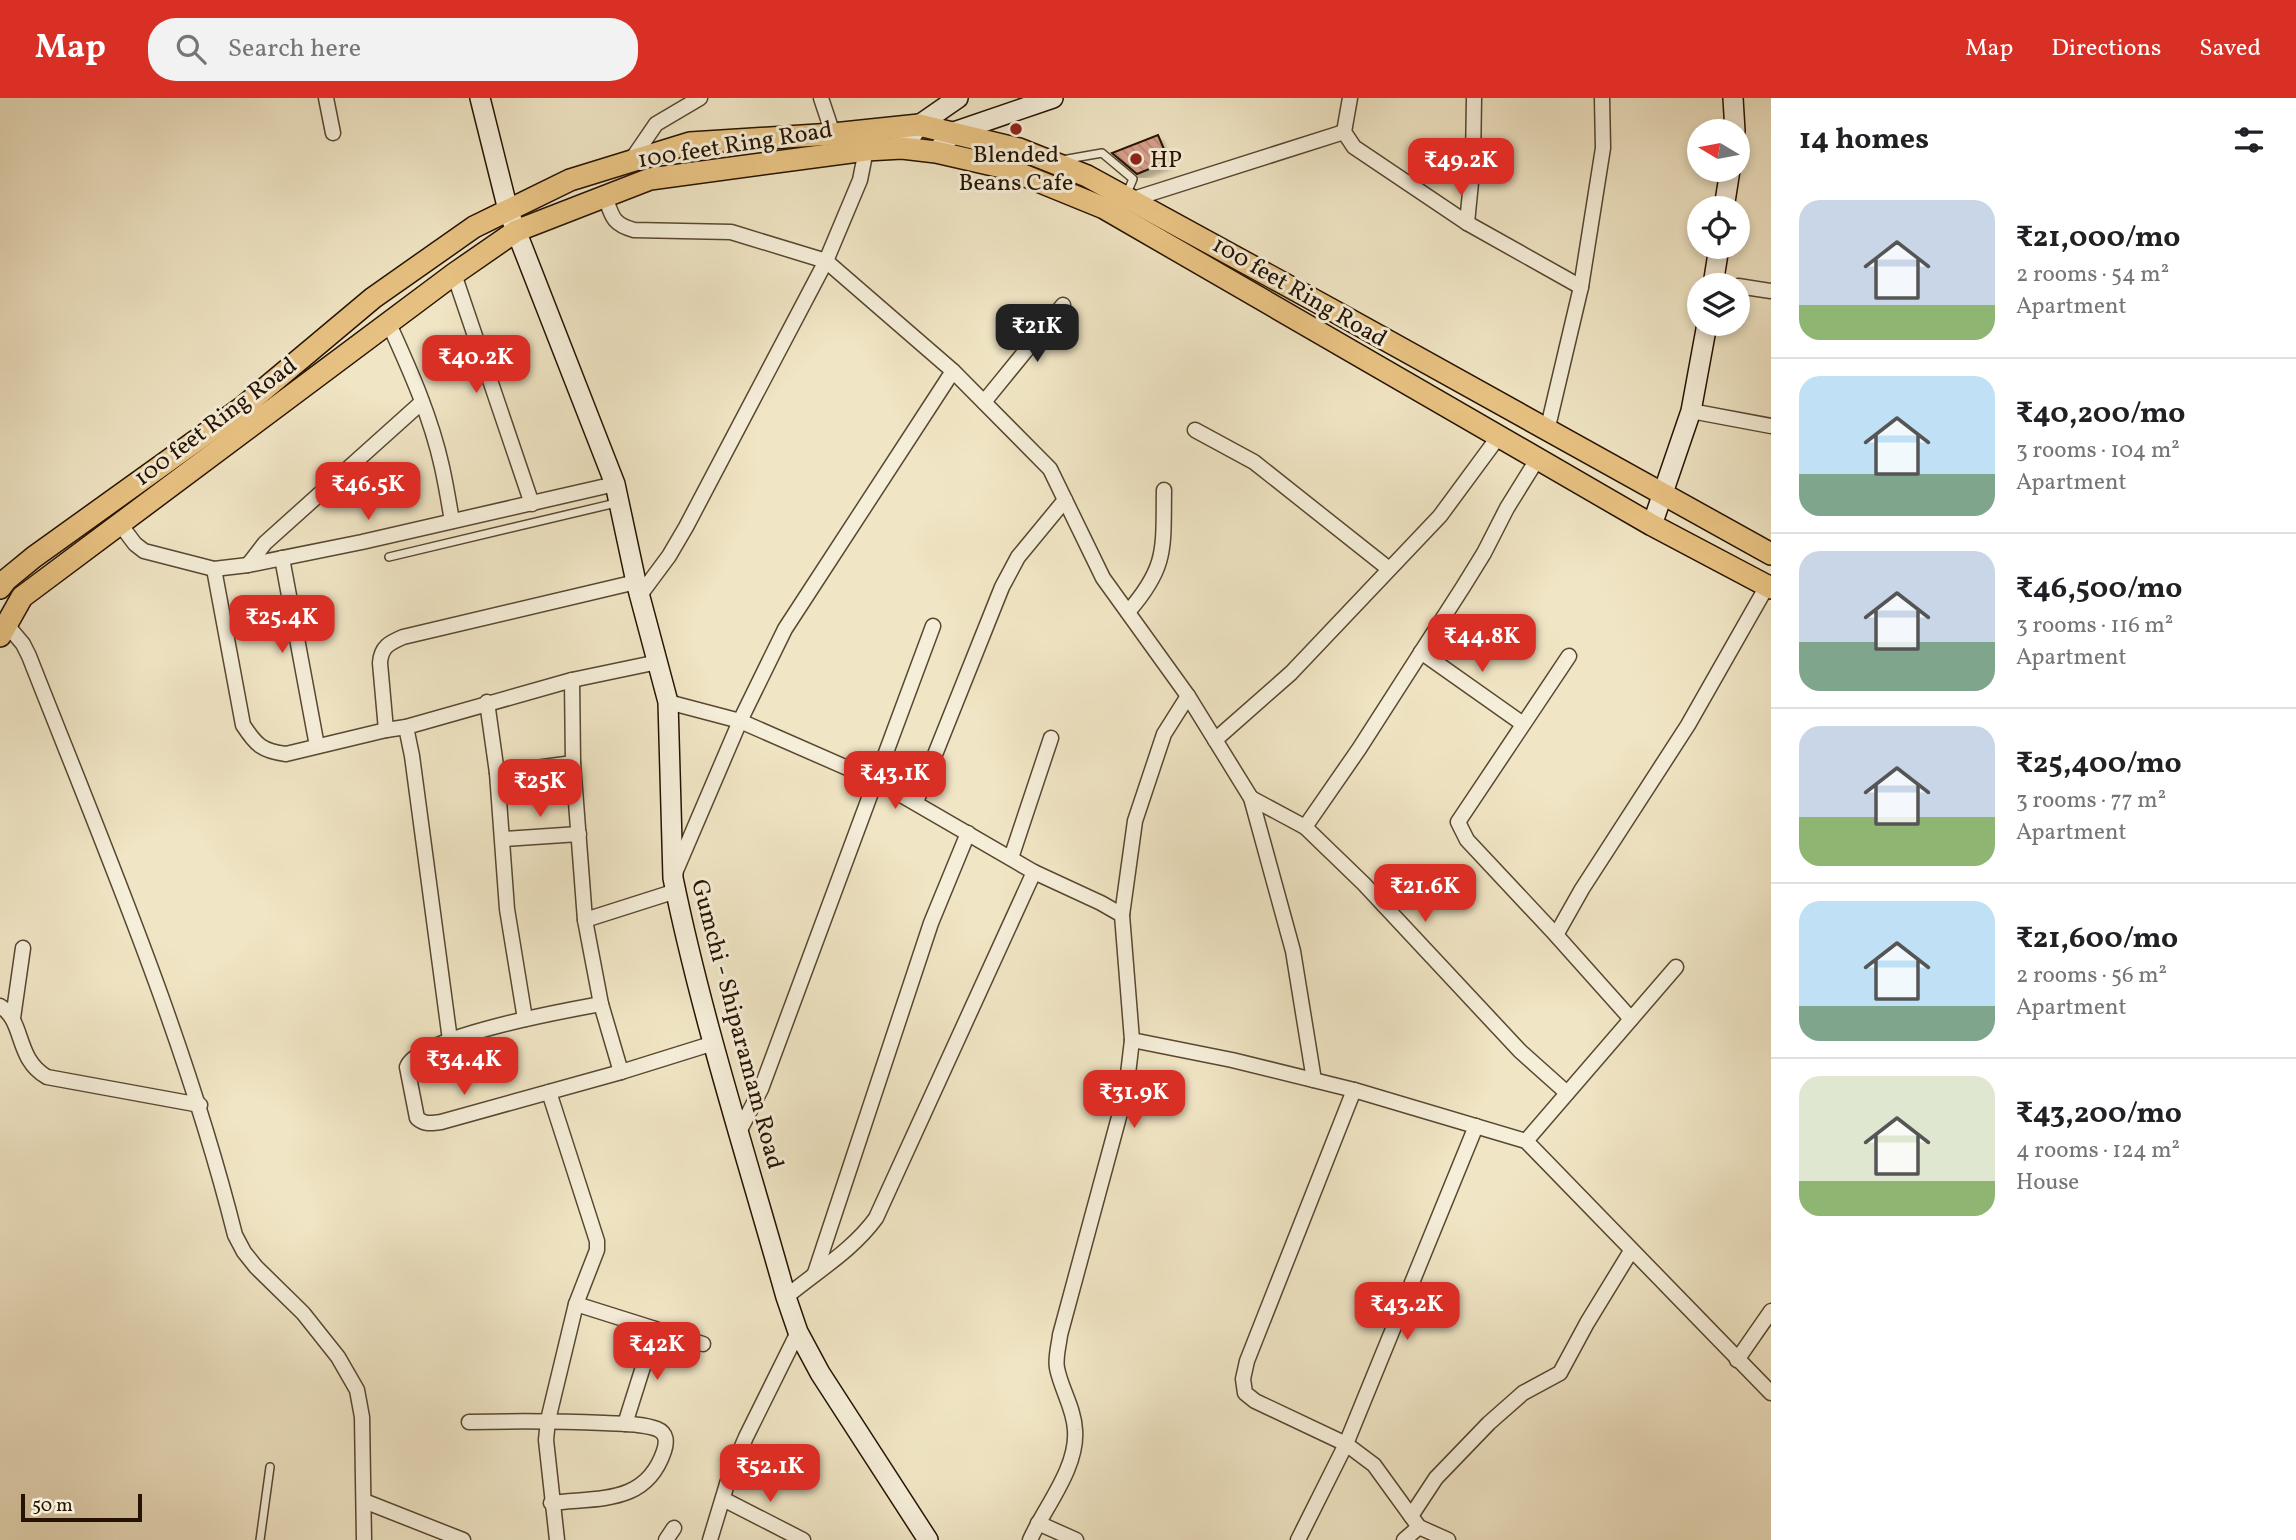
<!DOCTYPE html>
<html lang="en">
<head>
<meta charset="utf-8">
<style>
	:root { --surface:#fff; --page:#f2f2f2; --text:#202124; --muted:#757577; --line:#e0e0e0; --accent:#d93025 }
	body { margin:0; font-family:Vollkorn,serif; background:var(--page); color:var(--text); height:100vh; display:flex; flex-direction:column; font-size:26px; white-space:nowrap }
	* { box-sizing:border-box; margin:0 }
	p { font-size:23px; color:var(--muted) }
	.icon { flex:none; width:38px; height:38px; fill:none; stroke:currentColor; stroke-width:2; stroke-linecap:round; stroke-linejoin:round }
	.map { position:relative; flex:1; overflow:hidden }
	.panel { display:flex; flex-direction:column; background:var(--surface); width:525px }
	.panel>* { flex:none }
	.needle { width:46px; rotate:280deg }
	.tools { position:absolute; left:1687px; top:21px; display:grid; gap:14px }
	.tools a { display:grid; place-items:center; width:63px; height:63px; border-radius:50%; background:var(--surface); box-shadow:0 4px 10px #0003; font-size:35px }
	.scale { position:absolute; left:21px; bottom:18px; width:121px; box-sizing:border-box; padding-left:7px; border:4px solid #261200; border-top:0; font-size:19px; line-height:24px; white-space:nowrap; color:#261200; -webkit-text-stroke:5px #f5eed9; paint-order:stroke }
	.price { position:absolute; translate:-50% -60px; padding:0 16px; border-radius:14px; background:var(--accent); color:#fff; font-size:23px; line-height:46px; filter:drop-shadow(0 2px 4px #0008) }
	.price::after { content:''; position:absolute; left:50%; top:42px; width:21px; height:16px; margin-left:-10px; background:inherit; clip-path:polygon(0 0,100% 0,50% 100%) }
	.price.on { background:#222; color:#fff }
	ul { padding:0; list-style:none }
	li { display:flex; align-items:center; gap:21px; height:175px; padding:0 28px }
	li+li { border-top:2px solid var(--line) }
	li span { display:grid; place-items:center; flex:none; width:196px; height:140px; border-radius:21px; color:#555 }
	li>.icon { margin-inline-start:auto }
	span .icon { width:84px; height:84px; fill:#fffc; stroke-width:1 }
	li b { font-size:30px }
	h2 { display:flex; justify-content:space-between; align-items:center; height:84px; padding:0 28px; font-size:30px }
	header { display:flex; align-items:center; gap:42px; box-sizing:border-box; height:98px; padding:0 35px; background:var(--accent); color:#fff }
	header strong { font-size:33px }
	nav { display:flex; gap:38px; margin-inline-start:auto; font-size:24px }
	.search { width:490px; height:63px; background:var(--page); display:flex; align-items:center; gap:18px; box-sizing:border-box; padding:0 24px; border-radius:28px; color:var(--muted); font-size:26px }
	main { display:flex; flex:1; min-height:0 }
	.map>svg:first-child { display:block }
	.building { fill:url(#building-back-hatch); stroke:#261200; stroke-width:2; filter:url(#shadow) }
	.lines { fill:none; stroke-linecap:round; stroke-linejoin:round }
	.lane-casing { stroke:#584731; stroke-width:10 }
	.street-casing { stroke:#584731; stroke-width:17 }
	.secondary-casing { stroke:#261200; stroke-width:22 }
	.primary-casing { stroke:#261200; stroke-width:24 }
	.lane { stroke:#f5eed9; stroke-width:7 }
	.street { stroke:#f5eed9; stroke-width:14 }
	.secondary { stroke:#f5eed9; stroke-width:19 }
	.primary { stroke:#e8c282; stroke-width:21 }
	.poi-dot { fill:#8f2418; stroke:#f5eed9; stroke-width:2.5 }
	.labels { text-anchor:middle; stroke-width:6; stroke-linejoin:round; paint-order:stroke }
	.street-label { font-size:24px; fill:#261200; stroke:#f5eed9 }
	.poi-label { font-size:24px; fill:#261200; stroke:#f5eed9 }
</style>
</head>
<body>
<header>
<strong>Map</strong>
<div class="search"><svg class="icon" aria-label="search" viewBox="0 0 24 24"><circle cx="10" cy="10" r="6"/><path d="M15 15l6 6"/></svg>Search here</div>
<nav><a>Map</a><a>Directions</a><a>Saved</a></nav>
</header>
<main>
<div class="map">
<svg width="1771" height="1442" viewBox="0 0 1771 1442">
	<defs>
		<pattern id="building-back-hatch" width="6" height="6" patternUnits="userSpaceOnUse" patternTransform="scale(1.75)"><rect width="6" height="6" fill="#d7a08c"/><path d="M-1 5l2 2M0 0l6 6M5-1l2 2" fill="none" stroke="#b88977"/></pattern>
		<filter id="shadow"><feDropShadow dx="3.5" dy="6" stdDeviation="2" flood-color="#0004"/></filter>
	</defs>
	<rect width="100%" height="100%" fill="#f0e5c4"/>
	<filter id="stains"><feTurbulence type="fractalNoise" baseFrequency=".00286" numOctaves="4"/><feColorMatrix values="0 0 0 0 .2 0 0 0 0 .09 0 0 0 0 .02 0 0 0 .5 -.17"/></filter>
	<radialGradient id="worn" r=".72"><stop offset=".6" stop-color="#630" stop-opacity="0"/><stop offset="1" stop-color="#630" stop-opacity=".3"/></radialGradient>
	<!-- building -->
	<path class="building" d="M1158,37l11,26 -32,13 -25,-21z"/>
	<g class="lines">
		<defs>
			<g id="lane">
				<path d="M1062,62l40,-7 31,26 -6,14"/>
				<path d="M389,459l227,-54"/>
				<path d="M260,1442l10,-73"/>
			</g>
			<g id="street">
				<path d="M326,0l7,35"/>
				<path d="M821,0l12,36"/>
				<path d="M1350,0l-6,34 10,15 113,76 114,64"/>
				<path d="M630,64l26,-38 44,-26"/>
				<path d="M605,98c7,20 7,28 29,34l97,2 95,29 127,110 97,98 53,109 85,118 63,102 42,153 21,129"/>
				<path d="M1130,102l214,-68"/>
				<path d="M1467,125l6,-61 1,-64"/>
				<path d="M454,176l78,230"/>
				<path d="M1738,188l33,5"/>
				<path d="M389,226c21,46 42,93 53,143 4,18 7,36 10,54"/>
				<path d="M984,304l79,-97"/>
				<path d="M1691,313l80,15"/>
				<path d="M1195,332l59,32 135,107"/>
				<path d="M1547,333l34,-144 22,-139 -1,-50"/>
				<path d="M120,426l15,20 9,7 70,18 34,-4 114,-23 253,-58"/>
				<path d="M282,460l35,188"/>
				<path d="M248,467l17,-22 157,-141"/>
				<path d="M214,471l29,156c13,20 19,26 43,29l100,-24 20,-3 166,-47 86,-18"/>
				<path d="M640,497l29,-39 17,-29 140,-266 34,-81 6,-30"/>
				<path d="M1128,514c40,-46 35,-64 36,-122"/>
				<path d="M7,527l16,19 6,12c75,191 156,380 206,579l9,17 12,15 47,46 35,44 19,33 5,27 2,123"/>
				<path d="M1421,554l102,72"/>
				<path d="M1569,558l-111,166 9,18 89,95 75,84"/>
				<path d="M572,582l1,83 12,157 16,84 20,68"/>
				<path d="M487,604l10,71 10,136 18,110"/>
				<path d="M668,604l72,19 137,60 157,91 67,31 21,12"/>
				<path d="M406,629l6,29 38,284"/>
				<path d="M386,632l-6,-67c1,-16 9,-20 23,-26l233,-55"/>
				<path d="M1215,642l76,-67 149,-157 59,-80"/>
				<path d="M497,675l76,-10"/>
				<path d="M1251,700l54,29 59,57 156,167 47,42"/>
				<path d="M916,704l86,-215 16,-30 47,-57"/>
				<path d="M1305,729l54,-78 104,-162 21,-34 23,-45 31,-50"/>
				<path d="M503,741l76,-5"/>
				<path d="M1011,760l40,-120"/>
				<path d="M675,775l65,-152 45,-92 168,-258"/>
				<path d="M585,822l91,-29"/>
				<path d="M1556,837l26,-46 106,-164 79,-139"/>
				<path d="M601,906c-33,6 -185,33 -194,63l10,51c8,7 14,5 24,4l180,-50 93,-29"/>
				<path d="M0,908c25,15 15,53 47,71l153,28"/>
				<path d="M13,920l10,-70"/>
				<path d="M1132,942l100,20 122,30 172,51 245,252"/>
				<path d="M1354,992l-107,271 -4,18 2,14 10,8 91,43 28,21 45,62 29,13"/>
				<path d="M549,994l48,149v9l-21,54 -28,116 -2,20 11,100"/>
				<path d="M740,1032l21,-41 172,-463"/>
				<path d="M1526,1043l150,-174"/>
				<path d="M815,1175l116,-350 37,-90"/>
				<path d="M786,1199c31,-26 66,-46 90,-79l158,-346"/>
				<path d="M576,1206l127,40"/>
				<path d="M1737,1262l34,-49"/>
				<path d="M469,1324c45,-1 90,-1 135,1 17,1 37,0 53,6 10,4 10,13 7,22 -18,54 -65,46 -113,52"/>
				<path d="M625,1326l30,-95"/>
				<path d="M723,1401l80,41"/>
				<path d="M364,1403l99,39"/>
				<path d="M1411,1418l25,-38 53,-55 34,-30 37,-20 27,-50 44,-72"/>
				<path d="M1038,1425l38,17"/>
				<path d="M666,1442l8,-12"/>
				<path d="M710,1442l20,-66 16,-37 52,-105"/>
				<path d="M1030,1442c14,-32 48,-72 45,-110 -1,-22 -14,-41 -18,-62 -2,-10 2,-23 3,-33l66,-244 6,-51 -10,-125 13,-94 29,-87 24,-38"/>
				<path d="M1298,1442l48,-96 130,-318"/>
				<path d="M1404,1442l15,-13"/>
			</g>
			<g id="secondary">
				<path d="M480,0l28,112 107,274 21,98 32,120 5,176c29,141 74,280 113,419l12,35 22,41 108,167"/>
				<path d="M1733,0l2,33"/>
				<path d="M902,50l17,-23 39,-27"/>
				<path d="M936,54l18,-20 99,-34"/>
				<path d="M1724,110l6,-38"/>
				<path d="M1713,187l6,-38"/>
				<path d="M1652,427l39,-114 16,-87"/>
			</g>
			<g id="primary">
				<path d="M0,490l6,-8 28,-23 209,-150 130,-109 101,-71 96,-47 120,-37 143,-9 86,-9 100,24 68,27 245,134 439,244"/>
				<path d="M0,538l22,-39 432,-323 62,-43 134,-52 216,-29 36,-2 34,4 70,16 98,40 548,317 119,63"/>
			</g>
		</defs>
		<!-- lane casing -->
		<use href="#lane" class="lane-casing"/>
		<!-- street casing -->
		<use href="#street" class="street-casing"/>
		<!-- secondary casing -->
		<use href="#secondary" class="secondary-casing"/>
		<!-- primary casing -->
		<use href="#primary" class="primary-casing"/>
		<!-- lane -->
		<use href="#lane" class="lane"/>
		<!-- street -->
		<use href="#street" class="street"/>
		<!-- secondary -->
		<use href="#secondary" class="secondary"/>
		<!-- primary -->
		<use href="#primary" class="primary"/>
	</g>
	<!-- markers -->
	<g class="poi-dot">
		<circle cx="1016" cy="31" r="7"/>
		<circle cx="1136" cy="61" r="7"/>
	</g>
	<g class="labels">
		<!-- street labels -->
		<g class="street-label">
			<text transform="translate(735 46) rotate(-9)" y="8">100 feet Ring Road</text>
			<text transform="translate(1300 193) rotate(30)" y="8">100 feet Ring Road</text>
			<text transform="translate(215 323) rotate(-37)" y="8">100 feet Ring Road</text>
			<text transform="translate(738 926) rotate(75)" y="8">Gumchi - Shiparamam Road</text>
		</g>
		<!-- poi labels -->
		<g class="poi-label">
			<text x="1016" y="64">Blended<tspan x="1016" dy="28">Beans Cafe</tspan></text>
			<text x="1150" y="69" text-anchor="start">HP</text>
		</g>
	</g>
	<rect width="100%" height="100%" filter="url(#stains)"/>
	<rect width="100%" height="100%" fill="url(#worn)"/>
</svg>
<div class="tools">
<a><svg class="needle" viewBox="-14 -14 28 28"><path d="M0-13l5 13h-10z" fill="#e53935"/><path d="M0 13l5-13h-10z" fill="#757577"/></svg></a>
<a><svg class="icon" aria-label="locate" viewBox="0 0 24 24"><circle cx="12" cy="12" r="6"/><path d="M12 2v4M12 18v4M2 12h4M18 12h4"/></svg></a>
<a><svg class="icon" aria-label="layers" viewBox="0 0 24 24"><path d="M12 4l9 5-9 5-9-5zM3 14l9 5 9-5"/></svg></a>
</div>
<div class="scale">50 m</div>
<b class="price" style="left:1461px;top:100px">₹49.2K</b>
<b class="price on" style="left:1037px;top:266px">₹21K</b>
<b class="price" style="left:476px;top:297px">₹40.2K</b>
<b class="price" style="left:368px;top:424px">₹46.5K</b>
<b class="price" style="left:282px;top:557px">₹25.4K</b>
<b class="price" style="left:1482px;top:576px">₹44.8K</b>
<b class="price" style="left:895px;top:713px">₹43.1K</b>
<b class="price" style="left:540px;top:721px">₹25K</b>
<b class="price" style="left:1425px;top:826px">₹21.6K</b>
<b class="price" style="left:464px;top:999px">₹34.4K</b>
<b class="price" style="left:1134px;top:1032px">₹31.9K</b>
<b class="price" style="left:1407px;top:1244px">₹43.2K</b>
<b class="price" style="left:657px;top:1284px">₹42K</b>
<b class="price" style="left:770px;top:1406px">₹52.1K</b>
</div>
<section class="panel">
<h2>14 homes<svg class="icon" aria-label="filters" viewBox="0 0 24 24"><path d="M4 7h16M4 17h16"/><circle cx="9" cy="7" r="2"/><circle cx="15" cy="17" r="2"/></svg></h2>
<ul>
<li><span style="background:linear-gradient(#c9d6e8 75%,#8fb573 0)"><svg class="icon" aria-label="home" viewBox="0 0 24 24"><path d="M3 11l9-7 9 7M6 9v11h12V9"/></svg></span><div><b>₹21,000/mo</b><p>2 rooms · 54 m²</p><p>Apartment</p></div></li>
<li><span style="background:linear-gradient(#bfe0f5 70%,#7fa58c 0)"><svg class="icon" aria-label="home" viewBox="0 0 24 24"><path d="M3 11l9-7 9 7M6 9v11h12V9"/></svg></span><div><b>₹40,200/mo</b><p>3 rooms · 104 m²</p><p>Apartment</p></div></li>
<li><span style="background:linear-gradient(#c9d6e8 65%,#7fa58c 0)"><svg class="icon" aria-label="home" viewBox="0 0 24 24"><path d="M3 11l9-7 9 7M6 9v11h12V9"/></svg></span><div><b>₹46,500/mo</b><p>3 rooms · 116 m²</p><p>Apartment</p></div></li>
<li><span style="background:linear-gradient(#c9d6e8 65%,#8fb573 0)"><svg class="icon" aria-label="home" viewBox="0 0 24 24"><path d="M3 11l9-7 9 7M6 9v11h12V9"/></svg></span><div><b>₹25,400/mo</b><p>3 rooms · 77 m²</p><p>Apartment</p></div></li>
<li><span style="background:linear-gradient(#bfe0f5 75%,#7fa58c 0)"><svg class="icon" aria-label="home" viewBox="0 0 24 24"><path d="M3 11l9-7 9 7M6 9v11h12V9"/></svg></span><div><b>₹21,600/mo</b><p>2 rooms · 56 m²</p><p>Apartment</p></div></li>
<li><span style="background:linear-gradient(#dfe7d0 75%,#8fb573 0)"><svg class="icon" aria-label="home" viewBox="0 0 24 24"><path d="M3 11l9-7 9 7M6 9v11h12V9"/></svg></span><div><b>₹43,200/mo</b><p>4 rooms · 124 m²</p><p>House</p></div></li>
</ul>
</section>
</main>
</body>
</html>
